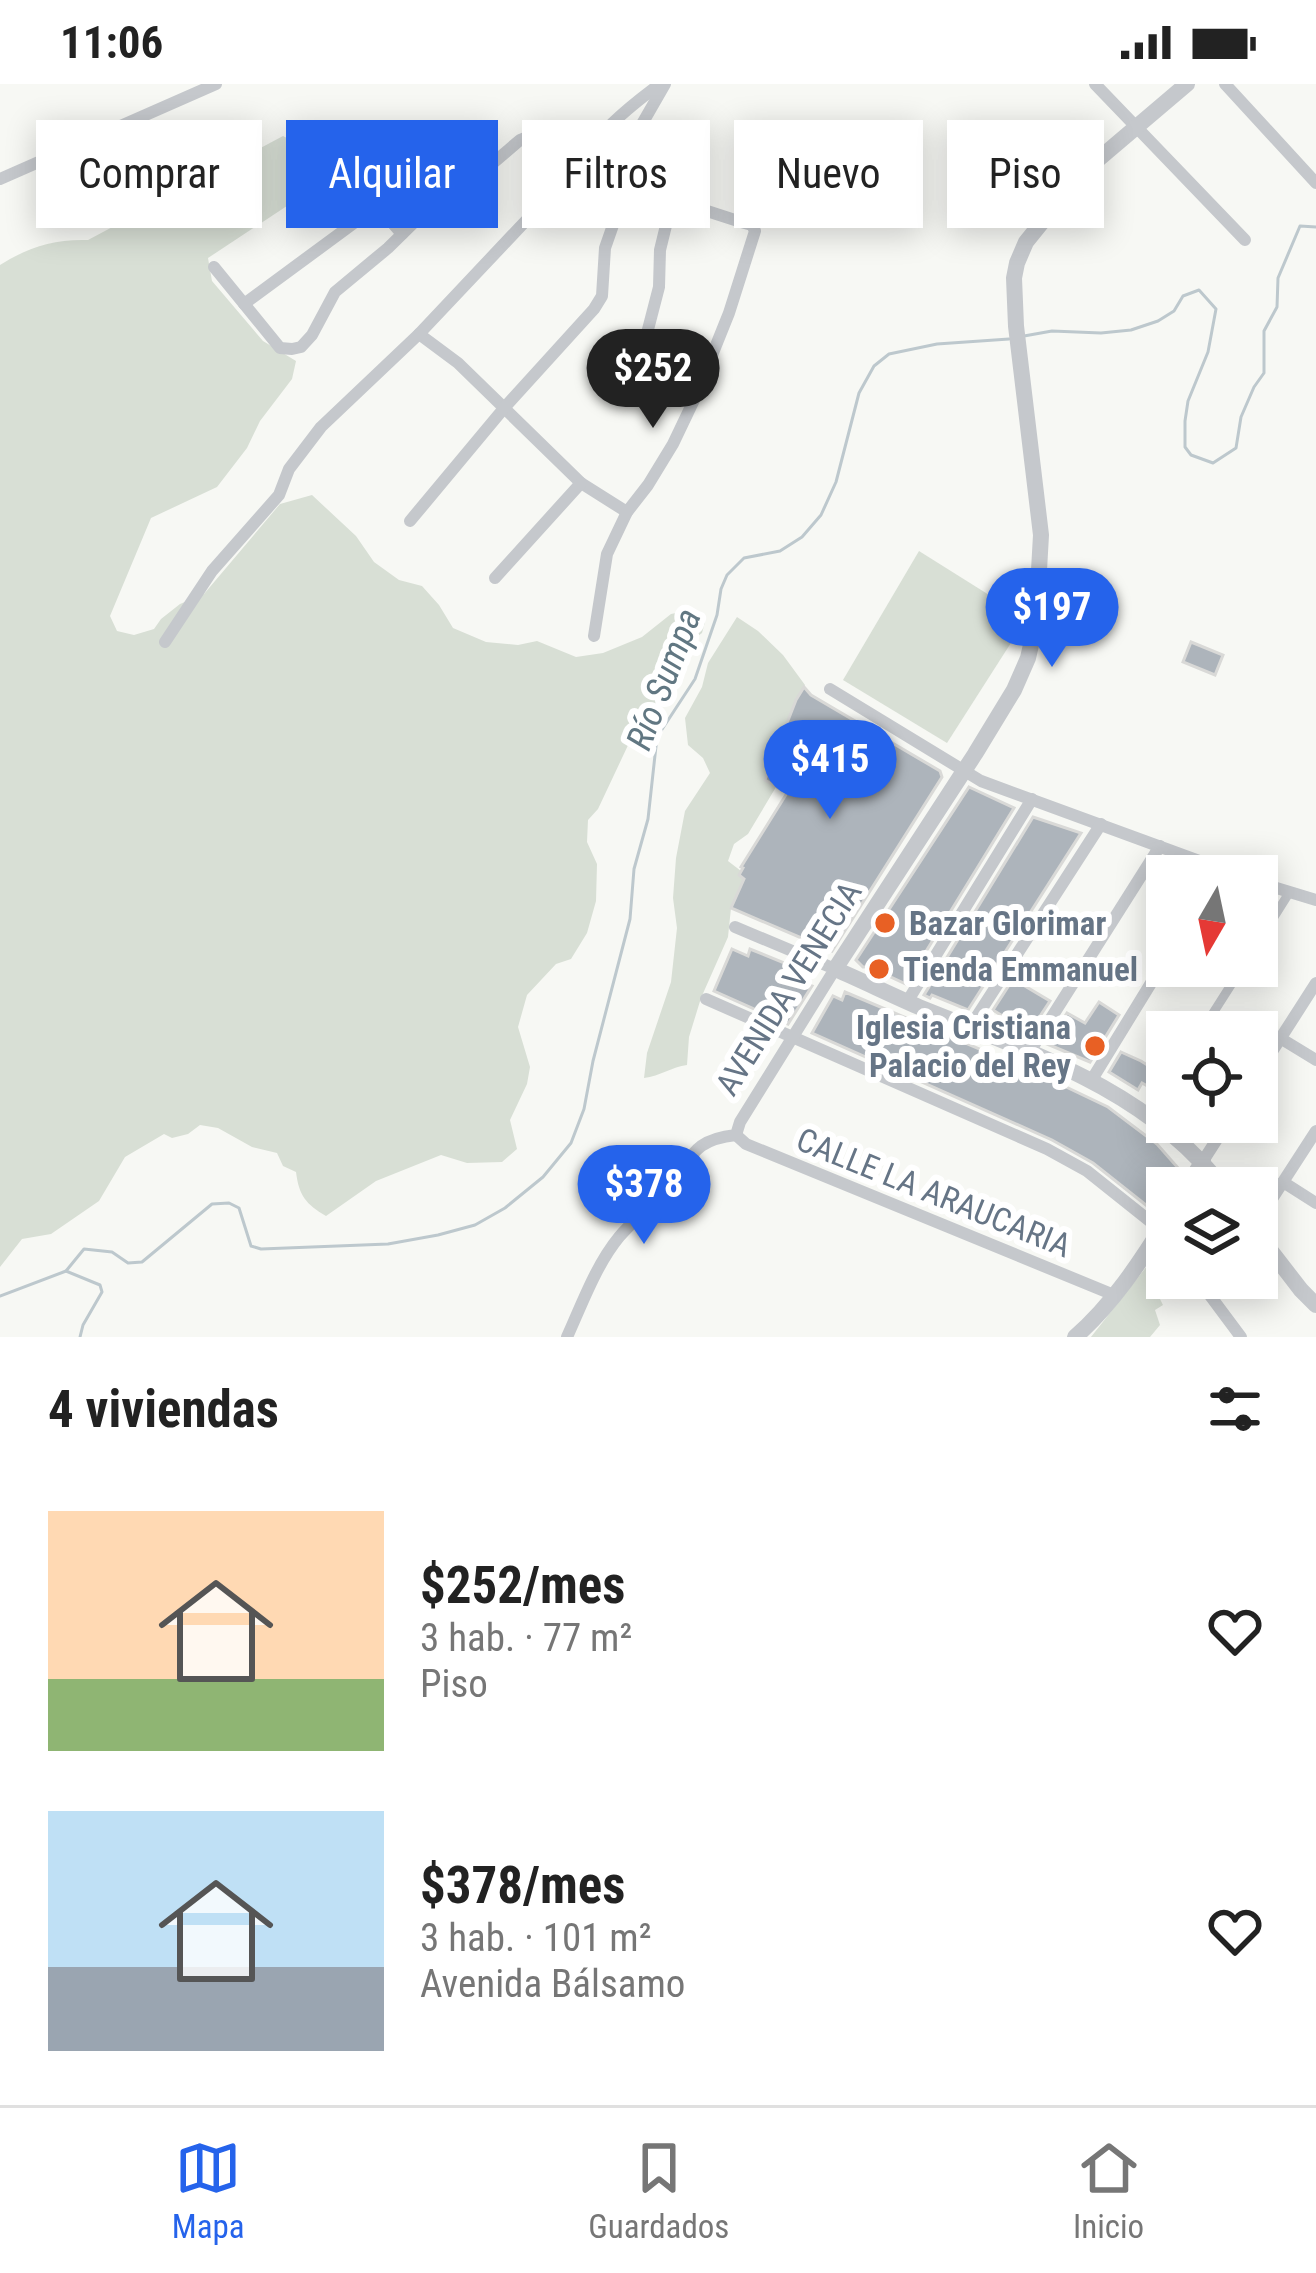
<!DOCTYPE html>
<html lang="es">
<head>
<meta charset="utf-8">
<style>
	:root { --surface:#fff; --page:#f6f6f6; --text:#222; --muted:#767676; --line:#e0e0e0; --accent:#2563eb }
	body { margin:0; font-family:"Roboto Condensed",sans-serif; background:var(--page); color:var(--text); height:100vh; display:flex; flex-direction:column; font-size:45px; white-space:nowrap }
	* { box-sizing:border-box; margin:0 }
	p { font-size:39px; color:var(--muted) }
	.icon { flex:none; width:66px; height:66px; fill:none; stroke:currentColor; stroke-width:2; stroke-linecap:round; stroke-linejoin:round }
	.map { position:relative; height:1253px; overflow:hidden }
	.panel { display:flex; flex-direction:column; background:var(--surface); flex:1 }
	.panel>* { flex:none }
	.banner { position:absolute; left:36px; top:36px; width:1245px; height:108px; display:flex; gap:24px }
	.needle { width:78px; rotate:189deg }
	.tools { position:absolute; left:1146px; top:771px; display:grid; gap:24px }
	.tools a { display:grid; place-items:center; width:132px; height:132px; border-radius:0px; background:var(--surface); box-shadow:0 6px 30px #0003; font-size:60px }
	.price { position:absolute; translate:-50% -102px; padding:0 27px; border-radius:42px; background:var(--accent); color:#fff; font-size:39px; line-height:78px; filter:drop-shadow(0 3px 6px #0008) }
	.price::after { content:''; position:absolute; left:50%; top:72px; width:36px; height:27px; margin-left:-18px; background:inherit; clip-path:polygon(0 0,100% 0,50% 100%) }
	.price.current { background:#222; color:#fff }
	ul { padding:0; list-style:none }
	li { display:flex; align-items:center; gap:36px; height:300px; padding:0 48px }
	li span { display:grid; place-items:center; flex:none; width:336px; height:240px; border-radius:0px; color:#555 }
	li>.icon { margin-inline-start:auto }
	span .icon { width:144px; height:144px; fill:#fffc; stroke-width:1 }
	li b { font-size:51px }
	h2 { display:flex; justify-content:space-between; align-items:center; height:144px; padding:0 48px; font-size:51px }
	.chip { padding:0 42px; border-radius:0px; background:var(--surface); box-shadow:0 6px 30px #0003; font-size:42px; line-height:108px }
	.chip.current { background:var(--accent); color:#fff }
	.status { display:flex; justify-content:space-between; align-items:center; height:84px; padding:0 60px; background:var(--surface); direction:ltr }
	.status svg { height:33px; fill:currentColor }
	.menu { display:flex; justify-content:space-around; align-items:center; height:168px; border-top:3px solid var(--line); background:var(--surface); font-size:33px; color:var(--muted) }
	.menu a { display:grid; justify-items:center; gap:6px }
	.menu .current { color:var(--accent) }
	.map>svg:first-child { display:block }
	.green { fill:#d8dfd5 }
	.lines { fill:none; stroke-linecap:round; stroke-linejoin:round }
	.stream { stroke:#bdc8cd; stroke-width:3 }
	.building { fill:#adb4bb; stroke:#d9d9d7; stroke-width:3 }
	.pedestrian { stroke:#c5c8cc; stroke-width:9 }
	.minor { stroke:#c5c8cc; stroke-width:12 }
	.tertiary { stroke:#c5c8cc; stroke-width:16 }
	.poi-dot { fill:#e86024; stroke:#fff; stroke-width:4.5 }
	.labels { text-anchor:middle; stroke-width:12; stroke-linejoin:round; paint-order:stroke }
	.poi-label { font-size:33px; font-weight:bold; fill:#667586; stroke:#fff; text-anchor:start }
	.street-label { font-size:33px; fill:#667586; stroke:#fff }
	.water-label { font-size:36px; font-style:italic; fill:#617782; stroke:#fff }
</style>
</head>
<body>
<div class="status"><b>11:06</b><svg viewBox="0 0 49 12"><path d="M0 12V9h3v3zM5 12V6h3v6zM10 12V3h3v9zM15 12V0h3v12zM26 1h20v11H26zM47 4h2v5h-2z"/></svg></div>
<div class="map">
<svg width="1316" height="1253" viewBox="0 0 1316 1253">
	<rect width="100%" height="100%" fill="#f7f8f4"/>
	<!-- green -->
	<g class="green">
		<path d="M283,52l29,15 18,33 18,9 -4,8 -14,6 -25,-13 -97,64 4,23 51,60 33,20 -4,18 -32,42 -13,27 -30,39 -66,31 -41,98 7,15 17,4 20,-6 7,-10 19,-15 24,-10 76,-90 32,-9 44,41 18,26 25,18 23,6 17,19 14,23 33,14 32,3 19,-4 39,16 27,-4 39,-16 29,-23 15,-3 13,2 6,9 -3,11 -25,18 -10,40 -29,33 -40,85 -10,11 -1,22 10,22 -1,37 -9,32 -16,26 -15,5 -29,31 -9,32 12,40 -3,17 -17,36 7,29 -15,13 -35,1 -26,-8 -65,26 -50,35c-20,-12 -27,-20 -30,-44l-13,-6 -6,-13 -25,-6 -34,-19 -18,-3 -12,9 -16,4 -8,-4 -39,23 -26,44 -48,33 -29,5 -22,28v-1002c29,-18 53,-26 88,-25z"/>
		<path d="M919,467l94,59 4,12 -1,13 -69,108 -104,-63z"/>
		<path d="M737,533l21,14 25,24 22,30 -9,15 -16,41h-3l-4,11 2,2 -10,25 11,8 -28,47 -14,10 -6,17 13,10 -2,4 5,4 -13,29 -3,29 -27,61 -12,39 -2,28c-15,2 -27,11 -43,13l3,-25 24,-71 6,-54 -4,-30 3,-40 9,-47 25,-38 -7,-15 -15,-13 -3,-27 17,-31 6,-24z"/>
		<path d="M1166,1158l1,23 -11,9 1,19 6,12 -8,5 5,15 -10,12h-59z"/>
	</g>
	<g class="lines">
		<!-- stream -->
		<g class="stream">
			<path d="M1024,252l28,-5 49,2 30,-3 27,-9 16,-10 9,-15 16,-6 17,19 -8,43 -20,49 -3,20v26l6,8 22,8 23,-15 5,-31 13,-30 10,-14v-42l13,-24 1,-29 22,-52 16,1"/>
			<path d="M66,1187l34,14 2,7 -19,33 -3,12"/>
			<path d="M0,1212l66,-25 18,-22 28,3 16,11 14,-1 70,-58 17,-1 10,5 12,38 10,3 127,-5 50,-9 37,-10 30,-17 38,-31 28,-34 13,-34 9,-48 37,-142 4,-50 14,-50 9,-82 38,-58 22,-64 4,-26 6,-14 17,-17 36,-7 22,-14 19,-22 15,-33 23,-89 15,-27 15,-12 48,-10 72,-5"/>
		</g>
	</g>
	<!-- building -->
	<g class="building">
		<path d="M1191,558l32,13 -8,20 -32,-13z"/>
		<path d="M804,603l7,8 129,76 2,6 -110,174 -101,-43 13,-29 -5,-4 4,-7 -2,-1 46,-74 -22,-13 13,-40 2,1 16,-41z"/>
		<path d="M969,703l45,21 -108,176 -37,-17h-6l-7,-7z"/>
		<path d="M1033,733l48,16 -113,177 -36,-15 -2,3 -6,-3z"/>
		<path d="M732,865l16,7 2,-7 37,15 -1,3 13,6 -3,6 16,7 -24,38 -74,-33z"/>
		<path d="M1013,895l37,22 -23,35 -27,-13 4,-6 -11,-7z"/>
		<path d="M845,908l196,83 67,32 49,37 22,25 -6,19h-6v10l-11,15 -63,-50 -41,-23 -240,-107 21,-37 9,4z"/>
		<path d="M1099,918l20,13 -29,47 -43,-18 20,-31 18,10z"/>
		<path d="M1121,968l20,9 24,15 -12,13 -11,-6 -4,7 -29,-18z"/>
	</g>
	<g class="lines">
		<!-- pedestrian -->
		<g class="pedestrian">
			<path d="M1257,860l32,-51"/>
			<path d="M1201,948l42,-66"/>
			<path d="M1148,1030l19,-29"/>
		</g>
		<!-- minor -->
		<g class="minor">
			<path d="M1095,0l150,156"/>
			<path d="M1225,0l91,99"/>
			<path d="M0,95l216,-95"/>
			<path d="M214,183l66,81 12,1 9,-2 11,-12 23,-43 53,-44 56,-55 35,-18 41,-35 12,-5 12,5 34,32c14,-36 51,-65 82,-88"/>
			<path d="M244,220l129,-95 10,3 19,22"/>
			<path d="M419,250l39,29 123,120 46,29"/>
			<path d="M645,257l14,-54 1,-37 12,-49"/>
			<path d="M410,437l95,-114 89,-98 8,-13 3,-48 22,-63"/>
			<path d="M495,494l86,-95"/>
			<path d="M594,552l13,-82 20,-42 21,-27 25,-41 21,-44 35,-87 26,-82 -3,-6 -11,-3 -114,-37 -12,-14"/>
			<path d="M165,558l47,-71 67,-76 10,-26 32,-42 98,-93 117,-124 42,-38 37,-1 50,-87"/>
			<path d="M830,605l151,92 259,95"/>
			<path d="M1257,798l59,18"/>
			<path d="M706,915l341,150 40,22 74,59 6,8"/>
			<path d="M907,918l125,-203"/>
			<path d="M970,943l131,-203"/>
			<path d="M1280,954l36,22"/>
			<path d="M1029,969l131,-207"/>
			<path d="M1257,991l59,-92"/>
			<path d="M1091,997l76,-124"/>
			<path d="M736,1051l10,9 368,151"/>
			<path d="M1203,1077l25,-39"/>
			<path d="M1283,1098l33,21"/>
			<path d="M1257,1138l59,-91"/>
			<path d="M1197,1194l44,59"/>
			<path d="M567,1253c15,-33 29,-72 52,-100 14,-17 33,-30 47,-47 27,-31 24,-50 70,-55l4,-13 95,-153 -100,-42"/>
		</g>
		<!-- tertiary -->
		<g class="tertiary">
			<path d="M1187,0l-106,90 -55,68 -9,21 -3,15 2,48 25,209 -5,88 -8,35 -14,32 -39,64 -140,215c28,12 56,26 84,38 109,44 232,84 304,181"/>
			<path d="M1186,1104l17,-27"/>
			<path d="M1257,1149l44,57 15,15"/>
			<path d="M1075,1253c37,-32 66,-76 92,-118"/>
		</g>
	</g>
	<!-- markers -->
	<g class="poi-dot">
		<circle cx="885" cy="839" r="12"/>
		<circle cx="879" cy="885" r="12"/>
		<circle cx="1095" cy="962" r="12"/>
	</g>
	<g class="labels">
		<!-- poi labels -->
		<g class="poi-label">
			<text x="909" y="851">Bazar Glorimar</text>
			<text x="903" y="897">Tienda Emmanuel</text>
			<text x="1071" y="955" text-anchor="end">Iglesia Cristiana<tspan x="1071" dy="38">Palacio del Rey</tspan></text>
		</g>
		<!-- street labels -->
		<g class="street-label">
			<text transform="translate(788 904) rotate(-58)" y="12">AVENIDA VENECIA</text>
			<text transform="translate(934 1108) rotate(22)" y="12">CALLE LA ARAUCARIA</text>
		</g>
		<!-- water labels -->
		<g class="water-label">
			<text transform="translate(663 595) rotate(-69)" y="13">Río Sumpa</text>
		</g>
	</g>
</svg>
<div class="tools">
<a><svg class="needle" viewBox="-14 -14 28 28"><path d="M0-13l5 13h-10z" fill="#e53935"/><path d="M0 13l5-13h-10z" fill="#767676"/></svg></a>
<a><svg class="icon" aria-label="locate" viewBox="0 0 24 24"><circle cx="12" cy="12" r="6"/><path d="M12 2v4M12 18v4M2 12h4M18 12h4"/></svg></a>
<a><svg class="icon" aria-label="layers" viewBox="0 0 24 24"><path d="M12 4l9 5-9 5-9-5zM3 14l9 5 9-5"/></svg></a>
</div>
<b class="price current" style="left:653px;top:347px">$252</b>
<b class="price" style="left:1052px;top:586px">$197</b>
<b class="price" style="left:830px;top:738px">$415</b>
<b class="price" style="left:644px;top:1163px">$378</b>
<div class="banner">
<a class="chip">Comprar</a>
<a class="chip current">Alquilar</a>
<a class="chip">Filtros</a>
<a class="chip">Nuevo</a>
<a class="chip">Piso</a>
</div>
</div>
<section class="panel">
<h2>4 viviendas<svg class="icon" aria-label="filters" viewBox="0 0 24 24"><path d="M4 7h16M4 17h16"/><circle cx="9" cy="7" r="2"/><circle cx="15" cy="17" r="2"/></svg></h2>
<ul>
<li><span style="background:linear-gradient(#ffd9b3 70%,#8fb573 0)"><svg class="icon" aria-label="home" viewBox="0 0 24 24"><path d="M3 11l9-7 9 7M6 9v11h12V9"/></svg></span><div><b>$252/mes</b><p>3 hab. · 77 m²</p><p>Piso</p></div><svg class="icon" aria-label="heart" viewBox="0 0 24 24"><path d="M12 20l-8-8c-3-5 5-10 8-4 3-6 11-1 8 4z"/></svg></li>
<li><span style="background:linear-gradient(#bfe0f5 65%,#9aa5b1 0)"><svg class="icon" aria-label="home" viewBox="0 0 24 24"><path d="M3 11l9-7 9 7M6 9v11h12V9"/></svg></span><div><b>$378/mes</b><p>3 hab. · 101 m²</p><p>Avenida Bálsamo</p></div><svg class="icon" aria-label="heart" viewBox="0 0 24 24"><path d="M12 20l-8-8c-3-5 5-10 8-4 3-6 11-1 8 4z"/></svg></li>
</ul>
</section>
<nav class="menu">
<a class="current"><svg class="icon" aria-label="map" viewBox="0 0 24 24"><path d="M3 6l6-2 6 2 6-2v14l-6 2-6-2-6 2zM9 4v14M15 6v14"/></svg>Mapa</a>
<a><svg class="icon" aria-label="saved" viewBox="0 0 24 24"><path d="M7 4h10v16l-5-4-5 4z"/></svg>Guardados</a>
<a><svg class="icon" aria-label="home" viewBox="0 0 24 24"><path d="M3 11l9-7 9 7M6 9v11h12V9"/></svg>Inicio</a>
</nav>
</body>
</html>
